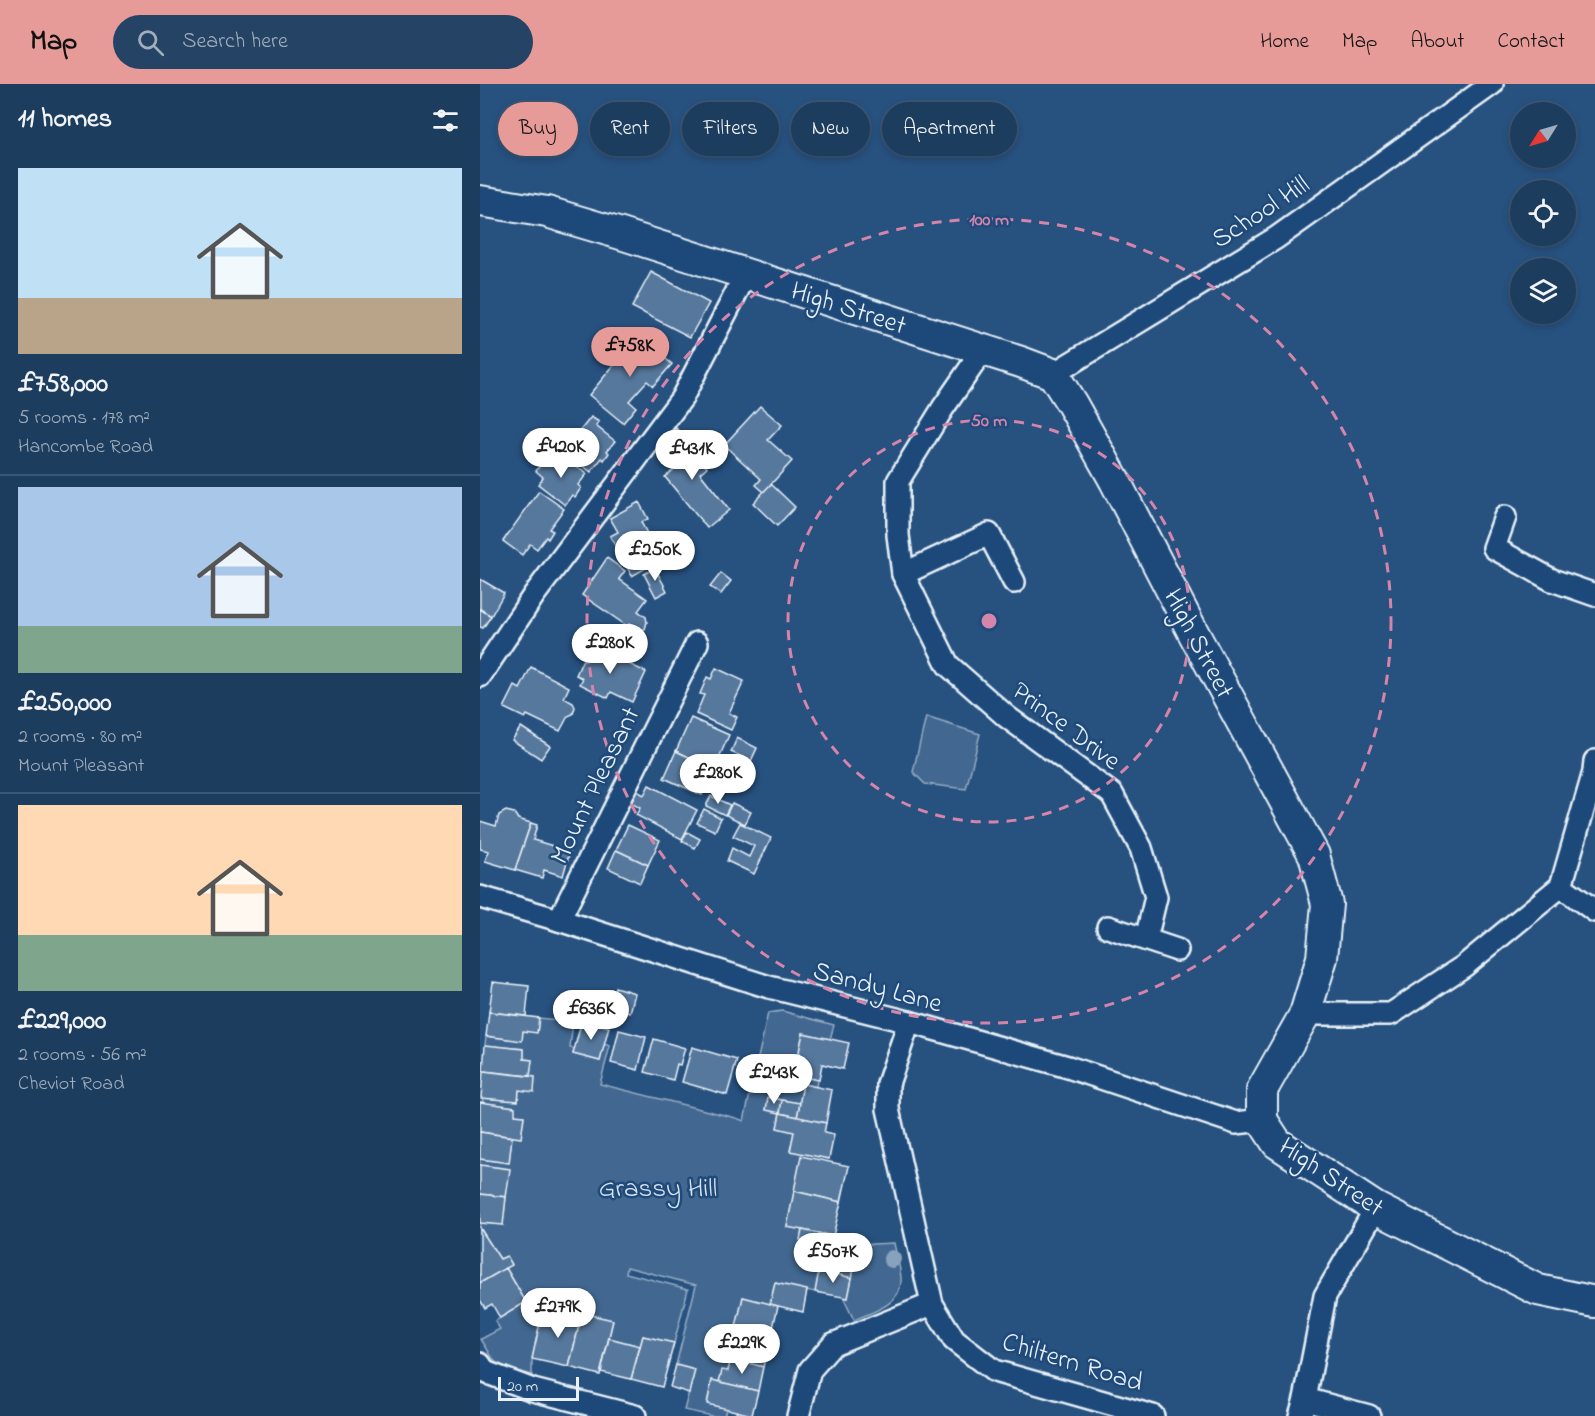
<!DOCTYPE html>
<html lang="en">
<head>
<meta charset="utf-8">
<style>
	:root { --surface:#1d3d5f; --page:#254465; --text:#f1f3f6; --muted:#a0aebd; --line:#3b5674; --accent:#e69b98 }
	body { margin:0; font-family:"Indie Flower",sans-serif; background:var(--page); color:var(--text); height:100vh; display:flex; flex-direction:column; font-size:22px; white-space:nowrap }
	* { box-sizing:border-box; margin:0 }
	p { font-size:20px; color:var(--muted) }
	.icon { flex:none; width:33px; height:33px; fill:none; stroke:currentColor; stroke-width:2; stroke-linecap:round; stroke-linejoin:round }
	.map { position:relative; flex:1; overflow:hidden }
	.sheet { display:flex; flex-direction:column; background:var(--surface); width:480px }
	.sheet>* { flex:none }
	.banner { position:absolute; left:18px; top:18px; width:570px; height:54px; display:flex; gap:12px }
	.needle { width:39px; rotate:233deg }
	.fabs { position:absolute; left:1030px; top:18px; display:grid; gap:12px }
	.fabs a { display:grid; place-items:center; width:66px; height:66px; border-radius:50%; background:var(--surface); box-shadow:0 3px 9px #0003,0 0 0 2px var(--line); font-size:30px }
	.scale { position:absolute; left:18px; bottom:15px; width:81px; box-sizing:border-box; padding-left:6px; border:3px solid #e8f1f8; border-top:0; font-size:16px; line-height:21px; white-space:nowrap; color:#e8f1f8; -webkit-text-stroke:4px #1f4a7a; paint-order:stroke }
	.price { position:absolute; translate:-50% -51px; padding:0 14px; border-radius:21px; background:#fff; color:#222; font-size:20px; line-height:39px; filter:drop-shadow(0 2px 3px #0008) }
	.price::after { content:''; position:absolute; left:50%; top:36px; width:18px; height:14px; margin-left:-9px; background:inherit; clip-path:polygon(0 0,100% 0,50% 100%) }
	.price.current { background:var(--accent); color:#111 }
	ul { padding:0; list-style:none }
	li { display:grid; align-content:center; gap:12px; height:318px; padding:0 18px }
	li+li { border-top:2px solid var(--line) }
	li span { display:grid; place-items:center; height:186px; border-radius:0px; color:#555 }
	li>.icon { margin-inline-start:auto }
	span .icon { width:108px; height:108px; fill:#fffc; stroke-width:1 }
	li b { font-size:26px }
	h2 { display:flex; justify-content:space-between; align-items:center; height:72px; padding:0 18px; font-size:26px }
	.tag { padding:0 21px; border-radius:27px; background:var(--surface); box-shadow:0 3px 9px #0003,0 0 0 2px var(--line); font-size:21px; line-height:54px }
	.tag.current { background:var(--accent); color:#111 }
	header { display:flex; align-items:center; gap:36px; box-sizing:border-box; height:84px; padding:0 30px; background:var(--accent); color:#111 }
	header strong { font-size:28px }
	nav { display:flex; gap:33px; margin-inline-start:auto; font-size:21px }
	.search { width:420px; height:54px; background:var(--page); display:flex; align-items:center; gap:15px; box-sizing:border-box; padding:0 21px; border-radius:33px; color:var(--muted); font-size:22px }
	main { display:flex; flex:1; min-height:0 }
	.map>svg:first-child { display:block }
	.green { fill:#436891; stroke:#96acc4; stroke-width:1.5 }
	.building { fill:#57789d; stroke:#e8f1f8; stroke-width:1.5 }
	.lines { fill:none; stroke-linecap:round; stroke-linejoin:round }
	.street-casing { stroke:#e8f1f8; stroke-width:26 }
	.secondary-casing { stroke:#e8f1f8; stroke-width:34 }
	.street { stroke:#1f4a7a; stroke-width:21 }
	.secondary { stroke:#1f4a7a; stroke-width:30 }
	.tree { fill:#88a1bc }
	.ring { fill:none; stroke:#d584aa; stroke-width:3; stroke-dasharray:10 8 }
	.labels { text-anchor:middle; stroke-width:5; stroke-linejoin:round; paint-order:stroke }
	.street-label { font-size:27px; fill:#e8f1f8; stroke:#1f4a7a }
	.park-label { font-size:27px; fill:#d8e3ee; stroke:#1f4a7a }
	.centre { fill:#d584aa; stroke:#1f4a7a; stroke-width:3 }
	.ring-label { font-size:18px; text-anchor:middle; font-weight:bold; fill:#d584aa; stroke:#1f4a7a; stroke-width:5; stroke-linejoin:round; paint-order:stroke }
</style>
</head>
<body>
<header>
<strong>Map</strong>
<div class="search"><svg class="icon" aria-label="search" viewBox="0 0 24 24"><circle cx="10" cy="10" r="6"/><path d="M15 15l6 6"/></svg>Search here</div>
<nav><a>Home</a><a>Map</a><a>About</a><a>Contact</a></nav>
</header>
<main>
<section class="sheet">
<h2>11 homes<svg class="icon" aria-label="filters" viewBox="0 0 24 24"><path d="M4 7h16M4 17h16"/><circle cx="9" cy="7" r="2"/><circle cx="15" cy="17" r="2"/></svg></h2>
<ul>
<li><span style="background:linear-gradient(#bfe0f5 70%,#b9a48a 0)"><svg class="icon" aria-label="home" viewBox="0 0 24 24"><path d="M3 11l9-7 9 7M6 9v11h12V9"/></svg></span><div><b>£758,000</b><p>5 rooms · 178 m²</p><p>Hancombe Road</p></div></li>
<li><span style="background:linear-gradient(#a9c7e8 75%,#7fa58c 0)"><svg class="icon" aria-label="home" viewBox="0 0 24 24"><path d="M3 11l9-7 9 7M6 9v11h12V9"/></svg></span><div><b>£250,000</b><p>2 rooms · 80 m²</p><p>Mount Pleasant</p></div></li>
<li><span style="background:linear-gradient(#ffd9b3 70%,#7fa58c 0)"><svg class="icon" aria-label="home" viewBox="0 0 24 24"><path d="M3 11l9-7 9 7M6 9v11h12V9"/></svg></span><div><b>£229,000</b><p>2 rooms · 56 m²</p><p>Cheviot Road</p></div></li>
</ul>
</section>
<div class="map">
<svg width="1115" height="1332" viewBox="0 0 1115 1332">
	<rect width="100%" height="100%" fill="#27517f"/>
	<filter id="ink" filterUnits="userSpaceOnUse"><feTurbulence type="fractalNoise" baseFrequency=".0167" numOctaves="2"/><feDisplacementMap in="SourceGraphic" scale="12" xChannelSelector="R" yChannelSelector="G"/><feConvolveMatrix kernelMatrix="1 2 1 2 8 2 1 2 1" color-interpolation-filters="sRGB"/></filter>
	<g filter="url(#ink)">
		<!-- green -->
		<g class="green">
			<path d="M446,633l54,17 -14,55 -41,-5 -12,-12z"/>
			<path d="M302,927l52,14 -4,14 -27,-6 -9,42 23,5 -1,7 -13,-3 -3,19 -32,-5 -2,12 14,3 -3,15 17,4 -4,19 12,2 -15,74 15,3 -1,10 28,6 65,-3c2,11 8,29 7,39 -1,23 -29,30 -47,38l-11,-23 5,1 8,-43 -41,37 -40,-9 -5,21 -27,-7 -15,74 -9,11 -7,-2 -5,23 19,6 -2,7h-12l-28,-6 11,-40 -19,-5 20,-80 -69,-18 -1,6 62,16 -14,54 -31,-7 -3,10 -31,-8 4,-18 -53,-12 -4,17 -16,-3 -8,37v16l-21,-5 -16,-8 -14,-23 19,-10 -5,-8 31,-19 -20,-34 6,-4 -5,-8 -7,3 -20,-31v-5l23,2 6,-56 -29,-4v-6l29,4 3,-26 9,1 3,-21 -9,-2 -33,-12 1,-5 35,3 1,-11 15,1 1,-14 -5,-1 2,-16 -8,-1v-10l-39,-4 1,-9 35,4 2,-9 14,1 2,-14 34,4 -3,26 4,1 -1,5 27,7 4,-17 6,2 -10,38 136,34 8,3 24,-108z"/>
		</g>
		<!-- building -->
		<g class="building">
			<path d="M171,188l58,31 -19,34 -58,-30z"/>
			<path d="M158,252l34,28 -19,22 -6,-5 -18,20 7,6 -13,16 -34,-28z"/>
			<path d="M280,322l22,19 -14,15 24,21 -28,31 -8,-7 5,-6 -37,-34z"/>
			<path d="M111,333l8,5 -3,4 19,15 -8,10 2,2 -5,7 -2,-2 -11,14 -27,-21z"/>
			<path d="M196,344l31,39 -7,6 29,37 -22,18 -42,-51 19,-16 -2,-4 -9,8 -12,-16z"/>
			<path d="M60,353l9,7 -6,8 -9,-7z"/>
			<path d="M80,370l27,20 -9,11 3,3 -6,9 -3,-2 -7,10 -27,-21 5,-7 -7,-6 8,-11 7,5z"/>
			<path d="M291,400l24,23 -18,19 -24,-23z"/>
			<path d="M59,407l25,18 -15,20 4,2 -5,8 -2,-2 -9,12 -7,-5 -8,11 -19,-14z"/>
			<path d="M159,418l9,17 -7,3 8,15 4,-2 3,5 -6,3 10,17 -28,16 -22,-40 8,-4 -8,-14z"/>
			<path d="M127,474l18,13 -6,8 28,20 -9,12 8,6 1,5 -2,7 -8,1 -8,-6 -2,2 -45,-31z"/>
			<path d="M175,484l12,23 -11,6 -12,-23z"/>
			<path d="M241,489l10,8 -10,13 -11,-7z"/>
			<path d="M0,495l24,14 -13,23 -11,-7z"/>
			<path d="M0,525l11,7 -8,12 -3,-1z"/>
			<path d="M113,563l53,25 -14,30 -21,-10 -3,6 -28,-14 3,-6 -7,-3 7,-16 3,2z"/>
			<path d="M51,583l38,20 -5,11 9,5 2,4 -2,7 -5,2 -8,15 -33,-16 -2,3 -21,-10 11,-22 5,3z"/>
			<path d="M236,584l28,13 -15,32 8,4 -6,13 -35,-16 8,-19 -4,-1 7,-17 4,2z"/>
			<path d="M211,634l38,17 -15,34 -38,-18z"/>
			<path d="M41,643l29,19 -9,13 -29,-19z"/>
			<path d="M257,654l20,10 -6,13 -20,-9z"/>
			<path d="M196,667l38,18 -12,26 -38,-17z"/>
			<path d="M169,701l48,25 -15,29 -46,-24 4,-7 -9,-5 6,-12 7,4z"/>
			<path d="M231,712l19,9 -5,10 -19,-9z"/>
			<path d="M252,719l19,9 -6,12 -19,-9z"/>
			<path d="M224,725l17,9 -6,13 -18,-8z"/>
			<path d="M26,727l8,2 4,6 13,4 -16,47 -30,-9 4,-10 -9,-2v-28l16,5 3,-11z"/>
			<path d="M51,739l6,2 -4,15 37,11 -7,25 -19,-6 -2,8 -27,-8z"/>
			<path d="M260,739l31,15 -17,36 -27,-13 5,-13 17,9 5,-11 -21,-10z"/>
			<path d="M148,741l32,15 -12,25 -32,-15z"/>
			<path d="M207,748l13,7 -5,9 -13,-7z"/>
			<path d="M136,766l32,15 -8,18 -32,-15z"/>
			<path d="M13,898l36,4 -3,30 -37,-4z"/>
			<path d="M135,903l20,6 -5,20 -20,-5z"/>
			<path d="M9,928l50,6 -2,15 -14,-2 -1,10 -36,-5z"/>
			<path d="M102,936l27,7 -9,34 -27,-7z"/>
			<path d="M139,946l27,7 -8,33 -27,-7z"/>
			<path d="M323,949l46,10 -6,26 -21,-5 -3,16 -25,-5z"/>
			<path d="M174,955l31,9 -5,17 -3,-1 -4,16 -28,-8z"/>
			<path d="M5,961l39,4v10l8,1 -2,16 -47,-5z"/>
			<path d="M212,963l45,13 -10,35 -45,-13z"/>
			<path d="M3,987l52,6 -1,15 -15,-2 -1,11 -37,-3z"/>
			<path d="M323,1000l29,6 -6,33 -29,-6z"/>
			<path d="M288,1013l14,3 -2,13 -14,-3z"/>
			<path d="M302,1016l18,3 -3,14 -17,-4z"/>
			<path d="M0,1018l35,5v8l9,1 -3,22 -41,-6z"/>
			<path d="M300,1029l46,10 -2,10 10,2 -5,24 -39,-8 4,-19 -17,-4z"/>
			<path d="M0,1048l32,5 -3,26 -29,-4z"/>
			<path d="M321,1072l48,10 -8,36 -47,-11z"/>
			<path d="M0,1081l30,4 -4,28 -26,-3z"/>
			<path d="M314,1107l47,11 -8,34 -46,-9z"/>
			<path d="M0,1110l26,3 -3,28 -23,-2z"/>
			<path d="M0,1144l20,31 7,-3 5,9 -32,18z"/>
			<path d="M322,1146l30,6 -3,10 -29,-6z"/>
			<path d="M343,1164l34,7 -5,23 -33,-8z"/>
			<path d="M26,1184l20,34 -26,16 -8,-14 -7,4 -5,-8v-17z"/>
			<path d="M339,1186l33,8 -4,20 -33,-6z"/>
			<path d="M295,1199l32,7 -4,22 -33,-8z"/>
			<path d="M263,1213l35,9 -7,30 -35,-9z"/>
			<path d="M80,1224l22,5 -13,54 -37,-8 8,-37 16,3z"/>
			<path d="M102,1229l31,7 -13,55 -31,-8z"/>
			<path d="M256,1243l35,9 -8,31 -35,-9z"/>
			<path d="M163,1252l31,7 -12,44 -31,-8z"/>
			<path d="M129,1254l31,8 -9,33 -30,-7z"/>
			<path d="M251,1274l32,9 -5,24 -39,-9 3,-12 6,1z"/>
			<path d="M196,1281l19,5 -6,23 -19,-6z"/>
			<path d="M232,1296l46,11 -6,24 -45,-11z"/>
		</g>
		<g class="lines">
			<defs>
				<g id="street">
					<path d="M503,266l-40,58 -45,73v54l5,39 45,91 59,52 105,77 29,54 15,49 -10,42"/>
					<path d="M573,290l223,-136 216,-154"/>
					<path d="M1025,433l-11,31 58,32 43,15"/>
					<path d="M423,490l86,-40 25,48"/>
					<path d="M0,592l54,-81 148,-197 64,-124"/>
					<path d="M1081,802l34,25"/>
					<path d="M0,813l79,23 210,67 140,35 159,45 168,56 26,-3"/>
					<path d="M79,836l138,-277"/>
					<path d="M628,843l69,23"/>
					<path d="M825,930h86l73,-48 97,-80 33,-114 1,-11"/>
					<path d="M429,938l-21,62v25l44,195 22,36 40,31 159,45"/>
					<path d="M0,1280l5,8 48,18 102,26"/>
					<path d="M825,1315l64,17"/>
					<path d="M318,1332l12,-46 23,-26 99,-40"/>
					<path d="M820,1332l5,-17 20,-103 51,-88"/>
				</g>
				<path id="secondary" d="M0,117l67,11 74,22 400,128 32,12 19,30 43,77 79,153 120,221 13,49 -5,54 -17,56 -43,76v30l15,23 99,65 162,82 57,12"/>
			</defs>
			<!-- street casing -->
			<use href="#street" class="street-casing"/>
			<!-- secondary casing -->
			<use href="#secondary" class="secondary-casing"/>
			<!-- street -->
			<use href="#street" class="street"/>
			<!-- secondary -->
			<use href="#secondary" class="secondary"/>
		</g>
		<!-- trees -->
		<circle class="tree" cx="412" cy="1175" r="9"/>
	</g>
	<!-- distance rings -->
	<g class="ring">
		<circle cx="509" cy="537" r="201"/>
		<circle cx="509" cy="537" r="402"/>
	</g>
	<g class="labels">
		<!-- street labels -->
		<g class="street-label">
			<text transform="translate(780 127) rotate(-33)" y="9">School Hill</text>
			<text transform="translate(369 223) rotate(18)" y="9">High Street</text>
			<text transform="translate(720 559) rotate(62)" y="9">High Street</text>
			<text transform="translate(587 641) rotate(37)" y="9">Prince Drive</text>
			<text transform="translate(114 701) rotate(-64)" y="9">Mount Pleasant</text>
			<text transform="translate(398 902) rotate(15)" y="9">Sandy Lane</text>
			<text transform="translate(852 1092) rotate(34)" y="9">High Street</text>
			<text transform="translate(593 1277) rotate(17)" y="9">Chiltern Road</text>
		</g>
		<!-- park labels -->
		<g class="park-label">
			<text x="178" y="1112">Grassy Hill</text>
		</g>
	</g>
	<circle cx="509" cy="537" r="9" class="centre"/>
	<g class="ring-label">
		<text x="509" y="141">100 m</text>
		<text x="509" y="342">50 m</text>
	</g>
</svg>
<div class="fabs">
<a><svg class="needle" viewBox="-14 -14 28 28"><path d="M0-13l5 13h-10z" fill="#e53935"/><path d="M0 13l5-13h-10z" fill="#a0aebd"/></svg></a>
<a><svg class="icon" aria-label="locate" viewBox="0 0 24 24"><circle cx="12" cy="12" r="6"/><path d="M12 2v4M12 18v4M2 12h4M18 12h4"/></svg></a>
<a><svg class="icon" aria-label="layers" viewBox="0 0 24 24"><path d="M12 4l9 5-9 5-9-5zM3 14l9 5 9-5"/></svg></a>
</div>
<div class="scale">20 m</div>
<b class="price current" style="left:150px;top:294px">£758K</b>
<b class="price" style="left:81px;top:395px">£420K</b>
<b class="price" style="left:212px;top:397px">£431K</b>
<b class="price" style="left:175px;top:498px">£250K</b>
<b class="price" style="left:130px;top:591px">£280K</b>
<b class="price" style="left:238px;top:721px">£280K</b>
<b class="price" style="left:111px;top:957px">£636K</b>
<b class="price" style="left:294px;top:1021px">£243K</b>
<b class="price" style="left:353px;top:1200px">£507K</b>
<b class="price" style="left:78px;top:1255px">£279K</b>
<b class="price" style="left:262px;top:1291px">£229K</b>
<div class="banner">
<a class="tag current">Buy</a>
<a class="tag">Rent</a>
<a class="tag">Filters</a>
<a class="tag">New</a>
<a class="tag">Apartment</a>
</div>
</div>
</main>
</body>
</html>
